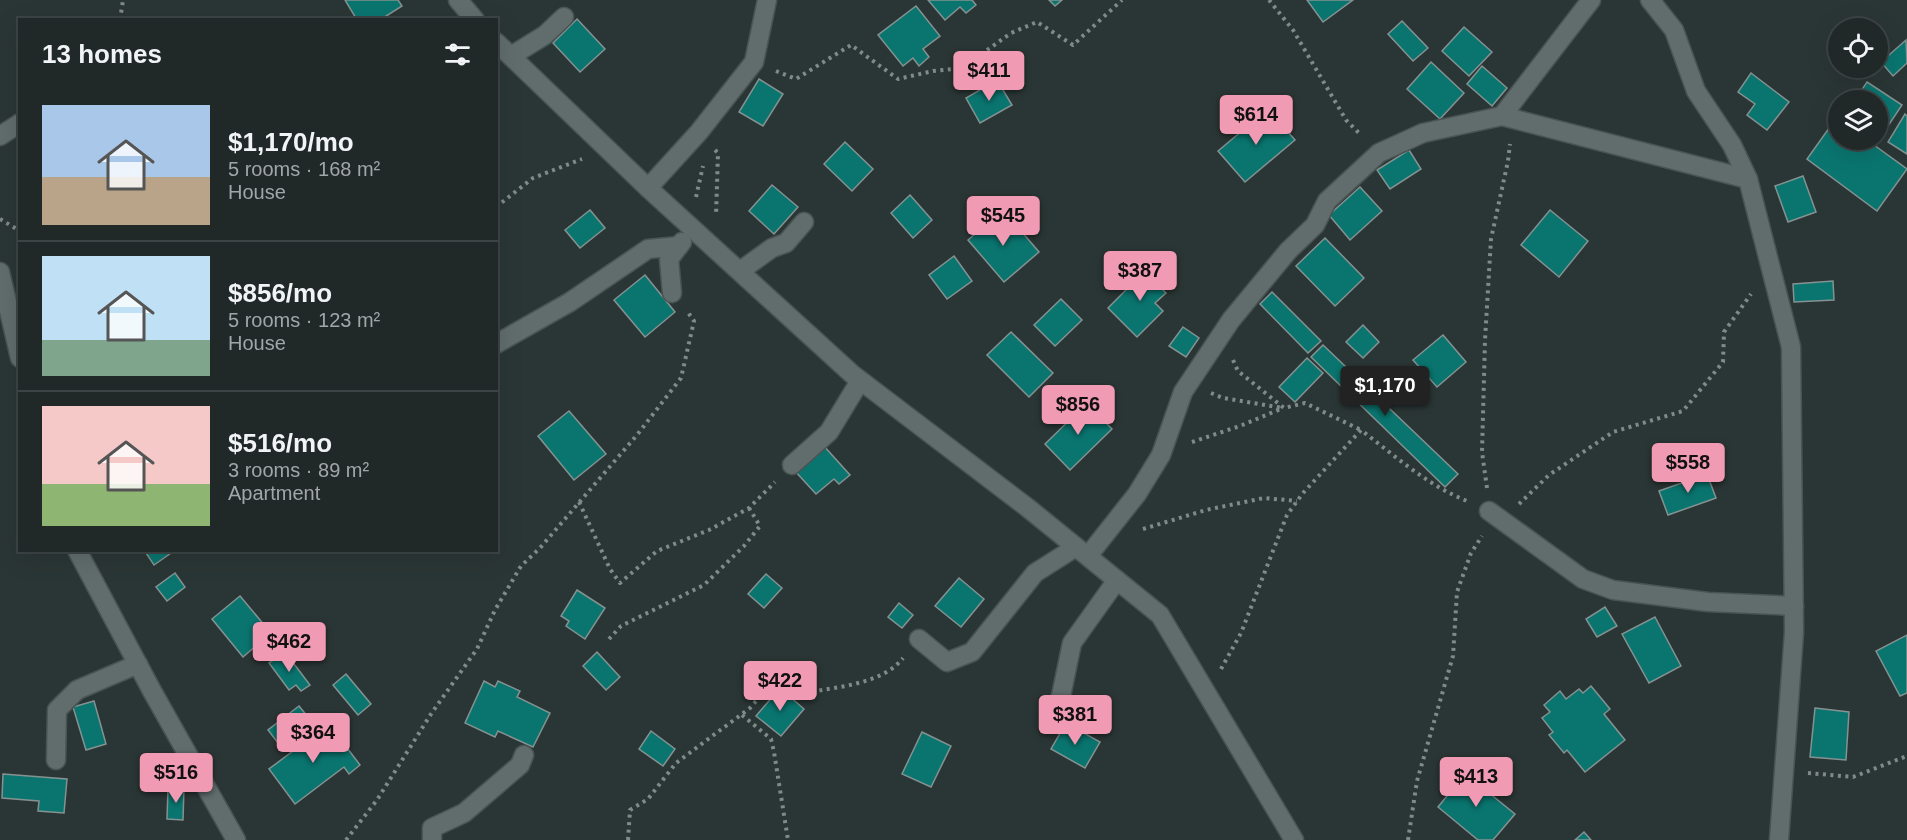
<!DOCTYPE html>
<html lang="en">
<head>
<meta charset="utf-8">
<style>
	:root { --surface:#202828; --page:#283030; --text:#f1f3f6; --muted:#a2a6a8; --line:#3d4445; --accent:#f19ab3 }
	body { margin:0; font-family:Helvetica,sans-serif; background:var(--page); color:var(--text); height:100vh; display:flex; flex-direction:column; font-size:22px; white-space:nowrap }
	* { box-sizing:border-box; margin:0 }
	p { font-size:20px; color:var(--muted) }
	.icon { flex:none; width:33px; height:33px; fill:none; stroke:currentColor; stroke-width:2; stroke-linecap:round; stroke-linejoin:round }
	.map { position:relative; flex:1; overflow:hidden }
	.panel { position:absolute; left:18px; top:18px; width:480px; height:534px; display:flex; flex-direction:column; background:var(--surface); border-radius:0px; box-shadow:0 6px 24px #0002,0 0 0 2px var(--line) }
	.panel>* { flex:none }
	.tools { position:absolute; left:1828px; top:18px; display:grid; gap:12px }
	.tools a { display:grid; place-items:center; width:60px; height:60px; border-radius:50%; background:var(--surface); box-shadow:0 6px 24px #0002,0 0 0 2px var(--line); font-size:30px }
	.price { position:absolute; translate:-50% -51px; padding:0 14px; border-radius:6px; background:var(--accent); color:#111; font-size:20px; line-height:39px; filter:drop-shadow(0 2px 3px #0008) }
	.price::after { content:''; position:absolute; left:50%; top:36px; width:18px; height:14px; margin-left:-9px; background:inherit; clip-path:polygon(0 0,100% 0,50% 100%) }
	.price.selected { background:#222; color:#fff }
	ul { padding:0; list-style:none }
	li { display:flex; align-items:center; gap:18px; height:150px; padding:0 24px }
	li+li { border-top:2px solid var(--line) }
	li span { display:grid; place-items:center; flex:none; width:168px; height:120px; border-radius:0px; color:#555 }
	li>.icon { margin-inline-start:auto }
	span .icon { width:72px; height:72px; fill:#fffc; stroke-width:1 }
	li b { font-size:26px }
	h2 { display:flex; justify-content:space-between; align-items:center; height:72px; padding:0 24px; font-size:26px }
	.map>svg:first-child { display:block }
	.building { fill:#0a756f; stroke:#849291; stroke-width:1.5 }
	.lines { fill:none; stroke-linecap:round; stroke-linejoin:round }
	.street-casing { stroke:#495352; stroke-width:21 }
	.path { stroke:#808a89; stroke-width:4; stroke-dasharray:3 4.5; stroke-linecap:butt }
	.street { stroke:#606d6c; stroke-width:18 }
</style>
</head>
<body>
<div class="map">
<svg width="1907" height="840" viewBox="0 0 1907 840">
	<rect width="100%" height="100%" fill="#2a3635"/>
	<!-- building -->
	<g class="building">
		<path d="M345,0h53l4,6 -22,14h-23z"/>
		<path d="M928,0h44l4,5 -10,8 -6,-6 -15,13z"/>
		<path d="M1049,0h13l-7,6z"/>
		<path d="M1307,0h46l-30,22z"/>
		<path d="M916,6l24,30 -17,13 6,8 -10,9 -6,-8 -10,8 -25,-31z"/>
		<path d="M577,19l28,30 -25,23 -27,-29z"/>
		<path d="M1402,21l26,27 -15,13 -25,-27z"/>
		<path d="M1464,27l28,25 -23,24 -27,-25z"/>
		<path d="M1906,40l1,23 -14,13 -12,-14z"/>
		<path d="M1431,62l33,31 -24,26 -33,-30z"/>
		<path d="M1482,66l25,22 -15,18 -25,-22z"/>
		<path d="M1751,73l38,29 -22,28 -20,-15 8,-11 -17,-12z"/>
		<path d="M759,79l24,15 -20,32 -24,-14z"/>
		<path d="M997,80l15,25 -32,18 -14,-25z"/>
		<path d="M1867,82l35,23 -20,30 -4,-2v-33h-23z"/>
		<path d="M1268,109l27,31 -50,42 -27,-31z"/>
		<path d="M1905,114l2,2v38l-19,-12z"/>
		<path d="M1837,117l2,2v21h28l40,29 -30,42 -70,-52z"/>
		<path d="M845,142l28,27 -21,22 -28,-27z"/>
		<path d="M1409,150l12,19 -31,20 -13,-19z"/>
		<path d="M1803,176l13,36 -28,10 -13,-36z"/>
		<path d="M772,185l26,22 -24,27 -25,-23z"/>
		<path d="M1360,187l22,24 -32,29 -21,-25z"/>
		<path d="M910,195l22,25 -19,18 -22,-25z"/>
		<path d="M590,210l15,18 -25,20 -15,-18z"/>
		<path d="M1550,210l38,31 -29,36 -38,-32z"/>
		<path d="M998,214l12,14 5,-4 24,28 -35,30 -36,-42z"/>
		<path d="M1325,238l39,40 -29,28 -39,-40z"/>
		<path d="M954,256l18,25 -25,18 -18,-24z"/>
		<path d="M1152,264l9,9 -7,8 12,12 -11,10 8,8 -26,26 -29,-29z"/>
		<path d="M645,275l30,37 -30,25 -31,-37z"/>
		<path d="M1833,281l1,19 -40,2 -1,-18z"/>
		<path d="M1272,292l49,49 -13,12 -48,-49z"/>
		<path d="M1061,299l21,21 -27,26 -21,-21z"/>
		<path d="M1363,325l16,17 -16,16 -17,-16z"/>
		<path d="M1183,327l16,11 -13,19 -17,-11z"/>
		<path d="M1011,332l42,41 -24,24 -42,-42z"/>
		<path d="M1443,335l23,27 -29,25 -24,-27z"/>
		<path d="M1323,345l135,129 -13,13 -134,-130z"/>
		<path d="M1307,358l16,15 -28,29 -16,-15z"/>
		<path d="M1087,403l25,26 -42,41 -25,-26z"/>
		<path d="M569,411l37,43 -32,26 -36,-44z"/>
		<path d="M823,445l27,30 -11,9 -5,-5 -18,15 -22,-24z"/>
		<path d="M1707,474l9,24 -48,17 -9,-24z"/>
		<path d="M144,550h29l1,1 -20,14z"/>
		<path d="M175,573l10,14 -18,14 -11,-14z"/>
		<path d="M766,574l16,14 -18,20 -16,-14z"/>
		<path d="M959,578l25,21 -23,28 -26,-21z"/>
		<path d="M577,590l28,18 -20,31 -19,-13 3,-5 -8,-5z"/>
		<path d="M240,596l31,37 -28,24 -31,-38z"/>
		<path d="M899,603l14,12 -11,13 -14,-11z"/>
		<path d="M1605,607l12,19 -20,11 -11,-18z"/>
		<path d="M1655,617l26,49 -32,17 -27,-49z"/>
		<path d="M1907,635v58l-7,3 -24,-45z"/>
		<path d="M285,652l25,33 -9,6 -5,-6 -7,5 -20,-27z"/>
		<path d="M597,652l23,25 -14,13 -23,-24z"/>
		<path d="M346,674l25,30 -13,11 -25,-30z"/>
		<path d="M484,681l11,6 3,-6 22,10 -3,6 33,16 -17,34 -35,-16 -3,6 -30,-14z"/>
		<path d="M1591,686l19,23 -6,5 21,26 -40,32 -18,-22 -3,3 -15,-18 4,-3 -11,-14 8,-6 -6,-7 16,-14 6,8 13,-10 4,4z"/>
		<path d="M780,688l24,21 -23,27 -25,-20z"/>
		<path d="M94,701l12,43 -20,6 -13,-43z"/>
		<path d="M299,706l13,16 -31,25 -13,-17z"/>
		<path d="M1815,708l34,4 -3,48 -36,-3z"/>
		<path d="M1066,723l34,19 -15,26 -34,-19z"/>
		<path d="M329,724l31,41 -11,9 -5,-7 -49,37 -26,-35z"/>
		<path d="M651,731l24,18 -12,17 -24,-17z"/>
		<path d="M922,732l29,14 -20,41 -29,-13z"/>
		<path d="M1470,768l17,14 -4,6 32,26 -22,26h-15l-40,-33z"/>
		<path d="M3,774l64,5 -3,34 -26,-2 1,-10 -37,-3z"/>
		<path d="M168,788h16l-1,32 -16,-1z"/>
		<path d="M1584,832l7,8h-16z"/>
	</g>
	<g class="lines">
		<defs>
			<g id="street">
				<path d="M458,0l17,20"/>
				<path d="M1650,0l24,30 22,61 36,54 16,34 43,168 3,285 -15,208"/>
				<path d="M496,42l152,146 204,186 176,134 132,107 134,225"/>
				<path d="M511,56l34,-21 19,-18"/>
				<path d="M1502,116l89,-116"/>
				<path d="M0,136l20,-13"/>
				<path d="M648,188l51,-56 55,-70 13,-62"/>
				<path d="M740,271l32,-23 14,-5 18,-21"/>
				<path d="M0,272l20,86"/>
				<path d="M672,293l-3,-34 13,-17"/>
				<path d="M496,344l74,-42 78,-53 31,-3"/>
				<path d="M792,465l37,-33 31,-51"/>
				<path d="M1489,511l94,68 30,11 95,12 86,4"/>
				<path d="M77,550l75,141 84,149"/>
				<path d="M1088,556l49,-62 24,-39 22,-63 48,-72 57,-69 27,-26 12,-24 52,-48 44,-20 79,-17 246,63"/>
				<path d="M919,639l28,23 25,-10 63,-79 41,-26"/>
				<path d="M1051,716l10,-20 11,-53 45,-63"/>
				<path d="M56,760l1,-50 20,-20 61,-26"/>
				<path d="M432,840v-12l32,-15 56,-48 4,-10"/>
			</g>
		</defs>
		<!-- street casing -->
		<use href="#street" class="street-casing"/>
		<!-- path -->
		<g class="path">
			<path d="M1269,0l24,30 53,90 15,15"/>
			<path d="M120,20l3,-20"/>
			<path d="M776,71l20,8 55,-34 47,34 35,-8 29,-3 49,-35 26,-11 36,23 49,-45"/>
			<path d="M715,150l3,3 -2,63"/>
			<path d="M696,197l7,-31"/>
			<path d="M496,207l37,-29 49,-19"/>
			<path d="M0,219l20,12"/>
			<path d="M1233,360l5,11 46,37 21,-5 56,27"/>
			<path d="M1211,393l12,5 60,10"/>
			<path d="M1192,442l48,-16 43,-18"/>
			<path d="M1487,488l-5,-36 3,-112 6,-101 17,-78 2,-17"/>
			<path d="M579,502l31,67 10,14 37,-32 52,-21 40,-22 26,-26"/>
			<path d="M1519,504l30,-29 64,-43 70,-21 40,-49 1,-30 27,-38"/>
			<path d="M1143,529l63,-19 58,-12 33,3"/>
			<path d="M609,639l12,-13 83,-41 40,-39 16,-20 -11,-18"/>
			<path d="M1221,669l20,-36 46,-118 16,-22 58,-63c34,26 66,55 106,71"/>
			<path d="M742,715l29,24 3,13 14,88"/>
			<path d="M1808,773l45,4 54,-21"/>
			<path d="M346,840l31,-40 54,-86 46,-65 18,-39 26,-44 19,-18 97,-113 44,-57 13,-57 -7,-10"/>
			<path d="M628,840l2,-30 18,-11 28,-36 74,-55 24,-28 14,3 16,13 6,-4c29,-5 74,-9 93,-34"/>
			<path d="M1408,840l9,-59 36,-125 4,-64 14,-39 11,-17"/>
		</g>
		<!-- street -->
		<use href="#street" class="street"/>
	</g>
</svg>
<div class="tools">
<a><svg class="icon" aria-label="locate" viewBox="0 0 24 24"><circle cx="12" cy="12" r="6"/><path d="M12 2v4M12 18v4M2 12h4M18 12h4"/></svg></a>
<a><svg class="icon" aria-label="layers" viewBox="0 0 24 24"><path d="M12 4l9 5-9 5-9-5zM3 14l9 5 9-5"/></svg></a>
</div>
<b class="price" style="left:989px;top:102px">$411</b>
<b class="price" style="left:1256px;top:146px">$614</b>
<b class="price" style="left:1003px;top:247px">$545</b>
<b class="price" style="left:1140px;top:302px">$387</b>
<b class="price selected" style="left:1385px;top:417px">$1,170</b>
<b class="price" style="left:1078px;top:436px">$856</b>
<b class="price" style="left:1688px;top:494px">$558</b>
<b class="price" style="left:289px;top:673px">$462</b>
<b class="price" style="left:780px;top:712px">$422</b>
<b class="price" style="left:1075px;top:746px">$381</b>
<b class="price" style="left:313px;top:764px">$364</b>
<b class="price" style="left:176px;top:804px">$516</b>
<b class="price" style="left:1476px;top:808px">$413</b>
<section class="panel">
<h2>13 homes<svg class="icon" aria-label="filters" viewBox="0 0 24 24"><path d="M4 7h16M4 17h16"/><circle cx="9" cy="7" r="2"/><circle cx="15" cy="17" r="2"/></svg></h2>
<ul>
<li><span style="background:linear-gradient(#a9c7e8 60%,#b9a48a 0)"><svg class="icon" aria-label="home" viewBox="0 0 24 24"><path d="M3 11l9-7 9 7M6 9v11h12V9"/></svg></span><div><b>$1,170/mo</b><p>5 rooms · 168 m²</p><p>House</p></div></li>
<li><span style="background:linear-gradient(#bfe0f5 70%,#7fa58c 0)"><svg class="icon" aria-label="home" viewBox="0 0 24 24"><path d="M3 11l9-7 9 7M6 9v11h12V9"/></svg></span><div><b>$856/mo</b><p>5 rooms · 123 m²</p><p>House</p></div></li>
<li><span style="background:linear-gradient(#f6c9c9 65%,#8fb573 0)"><svg class="icon" aria-label="home" viewBox="0 0 24 24"><path d="M3 11l9-7 9 7M6 9v11h12V9"/></svg></span><div><b>$516/mo</b><p>3 rooms · 89 m²</p><p>Apartment</p></div></li>
</ul>
</section>
</div>
</body>
</html>
